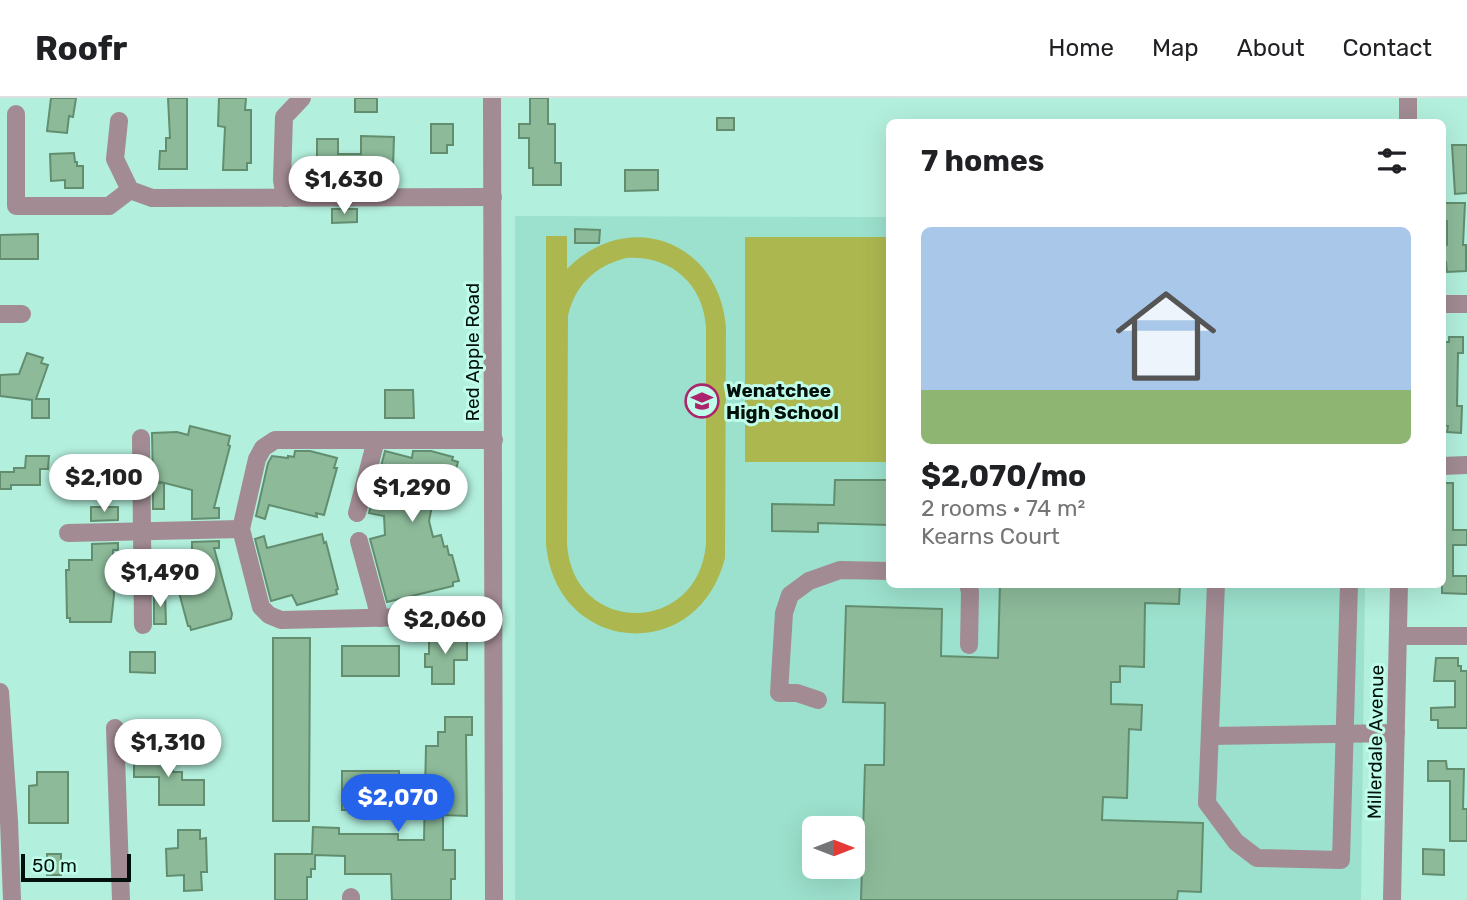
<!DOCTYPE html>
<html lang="en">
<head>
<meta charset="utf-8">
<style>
	:root { --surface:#fff; --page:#f2f2f2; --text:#202124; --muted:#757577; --line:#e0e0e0; --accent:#2563eb }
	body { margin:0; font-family:Rubik,sans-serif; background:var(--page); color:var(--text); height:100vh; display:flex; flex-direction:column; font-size:26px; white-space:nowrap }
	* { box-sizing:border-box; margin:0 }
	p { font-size:23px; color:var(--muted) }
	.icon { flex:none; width:38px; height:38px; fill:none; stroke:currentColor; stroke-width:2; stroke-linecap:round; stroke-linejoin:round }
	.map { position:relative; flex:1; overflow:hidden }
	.sheet { position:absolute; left:886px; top:21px; width:560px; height:469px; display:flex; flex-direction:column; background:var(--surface); border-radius:10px; box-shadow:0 7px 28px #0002 }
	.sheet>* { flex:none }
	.needle { width:46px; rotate:90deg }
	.tools { position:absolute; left:802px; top:718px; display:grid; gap:14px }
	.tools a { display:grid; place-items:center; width:63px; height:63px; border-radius:10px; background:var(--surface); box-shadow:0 7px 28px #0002; font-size:35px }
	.scale { position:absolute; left:21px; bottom:18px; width:110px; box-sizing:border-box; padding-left:7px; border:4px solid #00100b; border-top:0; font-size:19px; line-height:24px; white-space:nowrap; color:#00100b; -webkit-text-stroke:5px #bffdea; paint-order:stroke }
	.price { position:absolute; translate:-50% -60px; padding:0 16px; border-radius:24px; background:#fff; color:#222; font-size:23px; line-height:46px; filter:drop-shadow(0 2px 4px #0008) }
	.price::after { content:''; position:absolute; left:50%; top:42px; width:21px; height:16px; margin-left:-10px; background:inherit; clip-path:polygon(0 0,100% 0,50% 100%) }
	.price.on { background:var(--accent); color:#fff }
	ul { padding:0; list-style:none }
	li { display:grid; align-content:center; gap:14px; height:371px; padding:0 35px }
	li span { display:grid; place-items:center; height:217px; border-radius:10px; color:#555 }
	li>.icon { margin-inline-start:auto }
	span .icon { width:126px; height:126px; fill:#fffc; stroke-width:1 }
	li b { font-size:30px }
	h2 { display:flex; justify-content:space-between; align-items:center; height:84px; padding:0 35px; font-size:30px }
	header { display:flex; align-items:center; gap:42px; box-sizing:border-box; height:98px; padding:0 35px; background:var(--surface); border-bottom:2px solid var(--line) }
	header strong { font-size:33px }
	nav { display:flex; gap:38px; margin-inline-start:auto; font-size:24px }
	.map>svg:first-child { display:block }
	.built { fill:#9ce1cd; fill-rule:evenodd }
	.green { fill:#adb750; fill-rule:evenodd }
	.building { fill:#8dbb9a; stroke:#628e6f; stroke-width:2 }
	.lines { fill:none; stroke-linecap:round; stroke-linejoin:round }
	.minor { stroke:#a28b93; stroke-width:18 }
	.labels { text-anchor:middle; stroke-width:6; stroke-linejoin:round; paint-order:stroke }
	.street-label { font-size:19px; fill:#00100b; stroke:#bffdea }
	.poi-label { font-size:19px; font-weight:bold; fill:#00100b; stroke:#bffdea; text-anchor:start }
</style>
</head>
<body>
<header>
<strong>Roofr</strong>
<nav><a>Home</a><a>Map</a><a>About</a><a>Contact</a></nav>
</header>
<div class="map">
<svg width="1467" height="802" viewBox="0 0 1467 802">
	<rect width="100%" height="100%" fill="#b2efdc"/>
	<!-- built -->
	<path class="built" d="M515,118l374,1v367l476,1 -4,315h-846zM814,730h38v38h-38z"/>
	<!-- green -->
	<g class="green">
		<path d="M546,138h21v33c61,-62 152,-28 159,58l-1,231c-27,108 -169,97 -179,-14zM626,160c44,-3 77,25 80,69v217c-8,92 -133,92 -139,0l1,-228c7,-31 27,-50 58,-58z"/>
		<rect x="745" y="139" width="144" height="225"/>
	</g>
	<!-- building -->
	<g class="building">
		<path d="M51,0h25l-3,19 -4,-1 -2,17 -20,-2z"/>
		<path d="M168,0h19v71h-28l1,-18h6v-13h4z"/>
		<path d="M219,0h27l-1,12h6v53h-4v7h-24l2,-43 -7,-1z"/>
		<rect x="355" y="0" width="22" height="14"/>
		<path d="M530,0h18v26h7v39h6v22h-28v-17h-4v-30h-10v-14h11z"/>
		<rect x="717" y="20" width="17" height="12"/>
		<path d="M431,26h22v21h-6v8h-16z"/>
		<path d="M361,38l33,1 -1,31 -53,1v3h-23v-33h21v15h23z"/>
		<path d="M1452,47h15v48l-12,1z"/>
		<path d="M74,55l1,9h2v4h6v22h-18v-8l-14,1 -1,-27z"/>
		<path d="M625,72h33v20l-33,1z"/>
		<path d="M1442,105h23l-2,42h3v26l-19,1 -1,-10h-4v-16l5,-1v-24h-5z"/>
		<path d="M332,111h25v13l-25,1z"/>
		<path d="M575,131l25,1 -1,13h-24z"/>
		<path d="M38,136v25h-38v-24z"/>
		<path d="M1449,239h14v16h-5l-1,53h5l-1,27 -14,-1 1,-6h-6v-84h7z"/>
		<path d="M27,255l16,5 -2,5 7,2 -12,34h13v19h-17v-18l-32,-4v-21l19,-1z"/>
		<path d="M385,292h28l1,28h-29z"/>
		<path d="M190,328l40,10 -2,9 2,1 -16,62h5v10l-27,1v-29l-39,-10 -1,-47 25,-1 11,3z"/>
		<path d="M295,353h15l27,7 -3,10h3l-13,47 -8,-2 1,4 -48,-12 -4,14 -9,-3 12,-53 4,-7 16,2v-2l6,1z"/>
		<path d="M385,353l27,7 1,-7h18l22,6 -1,3 6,2 -7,26h-2l-3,9 -3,-1 -3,12 -8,-2 -3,15 4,16 8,-2 3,12 3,-1 2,9h3l7,26 -6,1v4l-66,16 -17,-63 15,-4 -1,-19 -15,-3z"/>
		<path d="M26,358h23l-1,13h-8v16h-29v4h-11v-17h14v-4h11z"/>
		<path d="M835,382h54v45l-71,-2v9l-46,-1v-27l62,1z"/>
		<rect x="153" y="385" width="11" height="26"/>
		<path d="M1442,385h11v47h14v15h-14v31h14v18l-25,-1z"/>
		<path d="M91,409h27v13l-27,1z"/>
		<path d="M322,436l2,9 2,-1 12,47 -2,1 1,4 -40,11 -5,-10 -21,6 -16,-62 9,-3 3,12z"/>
		<path d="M219,443v7h-5l18,66 -1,5 -40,11 -1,-4h-2l-15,-56 19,-5v-23z"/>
		<path d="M118,445v7h-5l1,45 -3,27h-41v-4h-3l-1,-48h3v-10h23v-16z"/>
		<path d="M1000,486h180l-1,20 -34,-1 -1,64 -24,-1v16h-9v22l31,1 -1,25 -12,-1 -2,69 -24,-1 -1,23 101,3 -2,69 -23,-1 -1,9h-316l4,-135h19l1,-62 -42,-1 3,-96 96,3 -1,47 57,2z"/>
		<path d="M154,496h11l1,30h-12z"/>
		<path d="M429,537h38v25h-13v24h-22v-17h-7v-13h4z"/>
		<path d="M273,540h37l-1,183h-36z"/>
		<rect x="342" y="548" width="57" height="30"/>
		<path d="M130,554h25v21l-25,-1z"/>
		<path d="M1436,560h22v8h3v5h6v57h-29v-8h-7v-12l24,-1v-26h-21z"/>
		<path d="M445,619h27v18h-6l1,81 -24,-1v35h12v29h-4v21h-59l-1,-26h-46v-18l-30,-1v14h-4v8h-4v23h-32v-46h37l1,-27 26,1v6h59v6h26l2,-94h12v-14h7z"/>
		<path d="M141,646h16v15h16v13h9v8h22v25h-45v-28h-25v-18h7z"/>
		<path d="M1428,663h18l1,8h17l-1,40h4v32h-17v-60h-22z"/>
		<rect x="342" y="673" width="57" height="39"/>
		<path d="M37,674h31v51h-39v-37l8,-1z"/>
		<path d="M178,732h22v9l6,-1 1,34h-6l1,18 -18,1v-16l-17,1 -1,-27 12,-1z"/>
		<path d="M1423,751l21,1v25l-21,-1z"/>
		<rect x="47" y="756" width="14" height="21"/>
	</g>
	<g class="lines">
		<!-- minor -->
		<g class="minor">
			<path d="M492,0l2,802"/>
			<path d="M16,16v92h93l21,-16"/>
			<path d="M119,23l-4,38 15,31 22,8 341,-1"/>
			<path d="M1408,24v-24"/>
			<path d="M285,100l-3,-18 2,-63 18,-19"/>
			<path d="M1442,206h25"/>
			<path d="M0,216h22"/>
			<path d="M141,340l2,187"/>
			<path d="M494,342h-219l-12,8 -6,11 -16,70 20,78 8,8 12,5 213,-5"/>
			<path d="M1442,368l25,-1"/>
			<path d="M61,386l81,-1"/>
			<path d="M357,415l19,-73"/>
			<path d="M68,435l173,-4"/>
			<path d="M359,443l21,77"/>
			<path d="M968,486l2,8 -1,53"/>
			<path d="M1216,486l-9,219 29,39 21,16 84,2 8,-276"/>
			<path d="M1398,538h69"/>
			<path d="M0,594l9,129 3,79"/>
			<path d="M818,602l-21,-7h-18l5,-80 6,-18 19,-14 31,-11 49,1"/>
			<path d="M115,630l6,172"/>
			<path d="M1210,638l186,-3"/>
			<path d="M351,802v-3"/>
			<path d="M1392,802l7,-316"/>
		</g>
	</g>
	<!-- icons -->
	<defs>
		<symbol id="school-ring" viewBox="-11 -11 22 22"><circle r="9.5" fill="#bffdea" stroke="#ac256c" stroke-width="1.5"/><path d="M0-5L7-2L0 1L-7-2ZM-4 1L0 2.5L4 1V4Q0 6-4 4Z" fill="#ac256c"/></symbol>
	</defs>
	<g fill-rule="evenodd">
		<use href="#school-ring" x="683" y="284" width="38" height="38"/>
	</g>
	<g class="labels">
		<!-- street labels -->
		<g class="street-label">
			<text transform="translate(472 254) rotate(-90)" y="7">Red Apple Road</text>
			<text transform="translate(1375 644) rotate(-89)" y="7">Millerdale Avenue</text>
		</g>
		<!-- poi labels -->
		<g class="poi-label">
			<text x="726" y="299">Wenatchee<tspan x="726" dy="22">High School</tspan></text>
		</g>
	</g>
</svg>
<div class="tools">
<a><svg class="needle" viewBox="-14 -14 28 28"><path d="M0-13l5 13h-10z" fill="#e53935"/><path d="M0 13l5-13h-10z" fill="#757577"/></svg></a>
</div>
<div class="scale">50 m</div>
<b class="price" style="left:344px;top:118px">$1,630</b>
<b class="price" style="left:104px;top:416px">$2,100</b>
<b class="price" style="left:412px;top:426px">$1,290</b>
<b class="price" style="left:160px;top:511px">$1,490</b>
<b class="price" style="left:445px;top:558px">$2,060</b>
<b class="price" style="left:168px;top:681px">$1,310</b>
<b class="price on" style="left:398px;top:736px">$2,070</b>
<section class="sheet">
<h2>7 homes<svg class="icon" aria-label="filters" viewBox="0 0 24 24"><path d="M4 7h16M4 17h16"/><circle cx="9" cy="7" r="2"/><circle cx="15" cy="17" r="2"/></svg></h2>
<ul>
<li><span style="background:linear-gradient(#a9c7e8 75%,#8fb573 0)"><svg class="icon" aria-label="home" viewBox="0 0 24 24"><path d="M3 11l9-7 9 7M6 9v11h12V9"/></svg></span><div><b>$2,070/mo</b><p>2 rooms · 74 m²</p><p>Kearns Court</p></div></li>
</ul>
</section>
</div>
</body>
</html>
